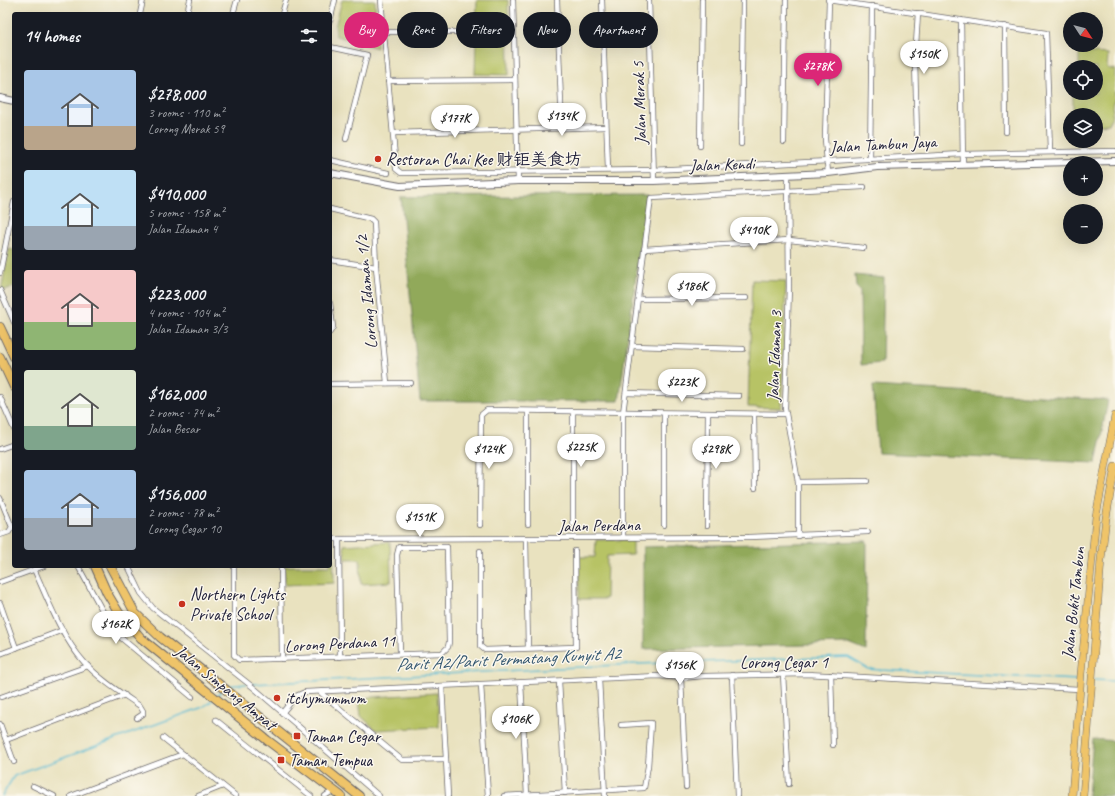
<!DOCTYPE html>
<html lang="en">
<head>
<meta charset="utf-8">
<style>
	:root { --surface:#171b24; --page:#20242c; --text:#f1f3f6; --muted:#9ea1a6; --accent:#db2777 }
	body { margin:0; font-family:Caveat,"LXGW WenKai TC",sans-serif; background:var(--page); color:var(--text); height:100vh; display:flex; flex-direction:column; font-size:15px; white-space:nowrap }
	* { box-sizing:border-box; margin:0 }
	p { font-size:13px; color:var(--muted) }
	.icon { flex:none; width:22px; height:22px; fill:none; stroke:currentColor; stroke-width:2; stroke-linecap:round; stroke-linejoin:round }
	.map { position:relative; flex:1; overflow:hidden }
	.drawer { position:absolute; left:12px; top:12px; width:320px; height:556px; display:flex; flex-direction:column; background:var(--surface); border-radius:4px; box-shadow:0 4px 16px #0002 }
	.drawer>* { flex:none }
	.hud { position:absolute; left:344px; top:12px; width:380px; height:36px; display:flex; gap:8px }
	.needle { width:26px; rotate:126deg }
	.tools { position:absolute; left:1063px; top:12px; display:grid; gap:8px }
	.tools a { display:grid; place-items:center; width:40px; height:40px; border-radius:50%; background:var(--surface); box-shadow:0 4px 16px #0002; font-size:20px }
	.price { position:absolute; translate:-50% -34px; padding:0 9px; border-radius:14px; background:#fff; color:#222; font-size:13px; line-height:26px; filter:drop-shadow(0 1px 2px #0008) }
	.price::after { content:''; position:absolute; left:50%; top:24px; width:12px; height:9px; margin-left:-6px; background:inherit; clip-path:polygon(0 0,100% 0,50% 100%) }
	.price.selected { background:var(--accent); color:#fff }
	ul { padding:0; list-style:none }
	li { display:flex; align-items:center; gap:12px; height:100px; padding:0 12px }
	li span { display:grid; place-items:center; flex:none; width:112px; height:80px; border-radius:4px; color:#555 }
	li>.icon { margin-inline-start:auto }
	span .icon { width:48px; height:48px; fill:#fffc; stroke-width:1 }
	li b { font-size:17px }
	h2 { display:flex; justify-content:space-between; align-items:center; height:48px; padding:0 12px; font-size:17px }
	.tag { padding:0 14px; border-radius:18px; background:var(--surface); box-shadow:0 4px 16px #0002; font-size:14px; line-height:36px }
	.tag.selected { background:var(--accent); color:#fff }
	.map>svg:first-child { display:block }
	.green { fill:#b7c365; stroke:#6c7250 }
	.forest { fill:#91a95a; stroke:#5a664a }
	.lines { fill:none; stroke-linecap:round; stroke-linejoin:round }
	.stream { stroke:#54b9d2; stroke-width:1.5 }
	.minor-casing { stroke:#686569; stroke-width:6 }
	.tertiary-casing { stroke:#686569; stroke-width:8 }
	.primary-casing { stroke:#686569; stroke-width:8 }
	.trunk-casing { stroke:#686569; stroke-width:10 }
	.minor { stroke:#fff; stroke-width:4.5 }
	.tertiary { stroke:#fff; stroke-width:6 }
	.primary { stroke:#efc469; stroke-width:7 }
	.trunk { stroke:#efc469; stroke-width:8 }
	.poi-dot { fill:#c8321e; stroke:#fbf7ec; stroke-width:1.5 }
	.labels { text-anchor:middle; stroke-width:3; stroke-linejoin:round; paint-order:stroke }
	.street-label { font-size:17px; fill:#22223b; stroke:#fbf7ec }
	.poi-label { font-size:17px; fill:#22223b; stroke:#fbf7ec; text-anchor:start }
	.water-label { font-size:18px; font-style:italic; fill:#345770; stroke:#fbf7ec }
</style>
</head>
<body>
<div class="map">
<svg width="1115" height="796" viewBox="0 0 1115 796">
	<rect width="100%" height="100%" fill="#fbf7ec"/>
	<filter id="ink" filterUnits="userSpaceOnUse"><feTurbulence type="fractalNoise" baseFrequency=".025" numOctaves="2"/><feDisplacementMap in="SourceGraphic" scale="8" xChannelSelector="R" yChannelSelector="G"/><feConvolveMatrix kernelMatrix="1 2 1 2 8 2 1 2 1" color-interpolation-filters="sRGB"/></filter>
	<filter id="wash" filterUnits="userSpaceOnUse"><feTurbulence type="fractalNoise" baseFrequency=".012" numOctaves="4" result="noise"/><feDisplacementMap in="SourceGraphic" scale="16" xChannelSelector="R" yChannelSelector="G"/><feGaussianBlur stdDeviation="0.9" result="paint"/><feColorMatrix in="noise" values="0 0 0 0 0 0 0 0 0 0 0 0 0 0 0 0 0 1.4 0 .05"/><feComposite in="paint" operator="in"/></filter>
	<g filter="url(#wash)">
		<rect width="100%" height="100%" fill="#e9e2bf"/>
		<!-- green -->
		<g class="green">
			<path d="M342,0h33l2,48 -41,-12 -1,-9z"/>
			<path d="M477,0h31l1,75 -34,-1z"/>
			<path d="M1079,52l29,2 -1,14 8,2c0,17 0,41 -6,54l-13,1v-10h-23v-22h23v-26h-17z"/>
			<path d="M9,249l5,1v37l-13,4z"/>
			<path d="M752,280l34,1 -5,127 -33,-1z"/>
			<path d="M596,540h37v15l-26,1 -1,43h-27v-42h16z"/>
			<path d="M390,542l1,40 -30,2 -1,-25h-15l-1,-14z"/>
			<path d="M330,547l3,2 1,34 -49,2 -1,-19h46z"/>
			<path d="M437,693l2,34 -63,3 -15,-14 -2,-18z"/>
		</g>
		<!-- forest -->
		<g class="forest">
			<path d="M647,195l-28,206h-199l-19,-204z"/>
			<path d="M855,275l29,3 -2,85 -21,2 -1,-75 -4,-3z"/>
			<path d="M873,386l235,14 -12,63 -218,-10z"/>
			<path d="M867,541l-1,110 -17,-7 -206,5v-102z"/>
			<path d="M1093,739l22,2v55h-27z"/>
		</g>
		<g class="lines">
			<!-- stream -->
			<g class="stream">
				<path d="M1094,680l21,1"/>
				<path d="M252,684l384,-20 212,-7 20,12 13,1 197,10"/>
				<path d="M226,686l20,-2"/>
				<path d="M217,696l5,-6"/>
				<path d="M2,796l12,-20 189,-69 10,-7"/>
			</g>
		</g>
	</g>
	<g filter="url(#ink)">
		<g class="lines">
			<defs>
				<g id="minor">
					<path d="M381,0l15,169 5,4 252,-3 310,-16 152,-3"/>
					<path d="M513,0l5,181"/>
					<path d="M557,0l5,129"/>
					<path d="M602,0l6,170"/>
					<path d="M649,0l5,181"/>
					<path d="M828,0l218,33 4,118"/>
					<path d="M140,14l3,-14"/>
					<path d="M187,14l3,-14"/>
					<path d="M233,14l4,-14"/>
					<path d="M282,14l4,-14"/>
					<path d="M961,20l2,145"/>
					<path d="M330,21l5,-21"/>
					<path d="M1005,26l1,106"/>
					<path d="M384,32h83"/>
					<path d="M330,47l37,8 -21,84"/>
					<path d="M388,81l127,-1"/>
					<path d="M394,133l212,-6"/>
					<path d="M917,135l-2,-74 3,-48"/>
					<path d="M784,142l2,-142"/>
					<path d="M741,144l2,-144"/>
					<path d="M700,146l2,-146"/>
					<path d="M870,159l2,-153"/>
					<path d="M330,160l58,13"/>
					<path d="M828,173l-3,-34 4,-139"/>
					<path d="M788,176l1,111 -4,121 13,74v54"/>
					<path d="M330,209l41,10 3,3 2,45 11,116"/>
					<path d="M644,249l145,-9 75,8"/>
					<path d="M330,260l46,7"/>
					<path d="M0,273l14,-71"/>
					<path d="M0,290l14,32"/>
					<path d="M638,299l108,-1"/>
					<path d="M330,303l3,24 -3,5"/>
					<path d="M632,346l111,3"/>
					<path d="M330,384l81,-1"/>
					<path d="M626,393l113,3"/>
					<path d="M0,397l14,32"/>
					<path d="M528,412v112"/>
					<path d="M664,413v112"/>
					<path d="M754,414l1,74"/>
					<path d="M0,449l14,-5"/>
					<path d="M798,482l69,-1"/>
					<path d="M0,498l12,29 -3,5 -9,3"/>
					<path d="M573,524v-112"/>
					<path d="M480,525l1,-110 6,-5 299,4"/>
					<path d="M707,526l1,-112"/>
					<path d="M623,537v-124l28,-215 213,-11"/>
					<path d="M330,539l419,-2 119,-5"/>
					<path d="M339,539l1,118"/>
					<path d="M526,539l2,109"/>
					<path d="M480,551v95l5,4 91,-3 -1,-96"/>
					<path d="M78,566l36,66 78,65"/>
					<path d="M128,566l13,27 12,15 101,80 125,108"/>
					<path d="M234,566v89l5,5 203,-7 6,-6 1,-5 -2,-95h-48l-2,8 3,98"/>
					<path d="M281,566l1,93"/>
					<path d="M34,569c14,31 27,67 50,93 15,17 37,31 56,44l3,5v3l-6,4"/>
					<path d="M0,582l44,-16"/>
					<path d="M0,603l16,45"/>
					<path d="M0,654l63,-24"/>
					<path d="M783,674l6,110"/>
					<path d="M732,675l5,121"/>
					<path d="M831,675l2,70"/>
					<path d="M681,678l5,109"/>
					<path d="M599,679l6,117"/>
					<path d="M559,681l6,112"/>
					<path d="M521,683l6,112"/>
					<path d="M481,685l7,111"/>
					<path d="M442,686l6,110"/>
					<path d="M321,693l81,67 44,-1"/>
					<path d="M1,697l87,-31"/>
					<path d="M282,713l14,-17 9,-4 353,-16 23,2 23,-2 103,-2 272,15"/>
					<path d="M216,720l95,76"/>
					<path d="M0,724l14,38"/>
					<path d="M163,738l73,58"/>
					<path d="M6,740l119,-45"/>
					<path d="M33,786l21,10"/>
					<path d="M71,796l112,-42"/>
					<path d="M198,796l25,-10"/>
					<path d="M325,796l9,-6"/>
					<path d="M504,796l140,-8 4,-22 3,-43 -30,2"/>
				</g>
				<g id="tertiary">
					<path d="M0,98l14,3"/>
					<path d="M330,173l70,13 118,-5h136l174,-8 49,-6 238,-6"/>
				</g>
				<g id="primary">
					<path d="M1072,796l9,-122 15,-158 19,-100"/>
					<path d="M1083,796l18,-236 5,-42 9,-52"/>
				</g>
				<g id="trunk">
					<path d="M0,327l14,30"/>
					<path d="M0,357l14,30"/>
					<path d="M95,566l12,27 12,20 22,25 126,102 74,56"/>
					<path d="M110,566l25,47 25,24 199,159"/>
				</g>
			</defs>
			<!-- minor casing -->
			<use href="#minor" class="minor-casing"/>
			<!-- tertiary casing -->
			<use href="#tertiary" class="tertiary-casing"/>
			<!-- primary casing -->
			<use href="#primary" class="primary-casing"/>
			<!-- trunk casing -->
			<use href="#trunk" class="trunk-casing"/>
			<!-- minor -->
			<use href="#minor" class="minor"/>
			<!-- tertiary -->
			<use href="#tertiary" class="tertiary"/>
			<!-- primary -->
			<use href="#primary" class="primary"/>
			<!-- trunk -->
			<use href="#trunk" class="trunk"/>
		</g>
	</g>
	<!-- markers -->
	<g class="poi-dot">
		<circle cx="378" cy="159" r="4"/>
		<circle cx="182" cy="604" r="4"/>
		<circle cx="277" cy="698" r="4"/>
		<rect x="293" y="732" width="8" height="8" rx="2"/>
		<rect x="277" y="756" width="8" height="8" rx="2"/>
	</g>
	<g class="labels">
		<!-- street labels -->
		<g class="street-label">
			<text transform="translate(639 103) rotate(-92)" y="6">Jalan Merak 5</text>
			<text transform="translate(883 144) rotate(-3)" y="6">Jalan Tambun Jaya</text>
			<text transform="translate(722 164) rotate(-2)" y="6">Jalan Kendi</text>
			<text transform="translate(366 292) rotate(-95)" y="6">Lorong Idaman 1/2</text>
			<text transform="translate(774 356) rotate(-88)" y="6">Jalan Idaman 3</text>
			<text transform="translate(599 525) rotate(-1)" y="6">Jalan Perdana</text>
			<text transform="translate(1073 603) rotate(-84)" y="6">Jalan Bukit Tambun</text>
			<text transform="translate(340 643) rotate(-3)" y="6">Lorong Perdana 11</text>
			<text x="784" y="668">Lorong Cegar 1</text>
			<text transform="translate(226 687) rotate(39)" y="6">Jalan Simpang Ampat</text>
		</g>
		<!-- poi labels -->
		<g class="poi-label">
			<text x="386" y="165">Restoran Chai Kee 财钜美食坊</text>
			<text x="190" y="600">Northern Lights<tspan x="190" dy="20">Private School</tspan></text>
			<text x="285" y="704">itchymummum</text>
			<text x="305" y="742">Taman Cegar</text>
			<text x="289" y="766">Taman Tempua</text>
		</g>
		<!-- water labels -->
		<g class="water-label">
			<text transform="translate(508 659) rotate(-3)" y="6">Parit A2/Parit Permatang Kunyit A2</text>
		</g>
	</g>
</svg>
<div class="tools">
<a><svg class="needle" viewBox="-14 -14 28 28"><path d="M0-13l5 13h-10z" fill="#e53935"/><path d="M0 13l5-13h-10z" fill="#9ea1a6"/></svg></a>
<a><svg class="icon" aria-label="locate" viewBox="0 0 24 24"><circle cx="12" cy="12" r="6"/><path d="M12 2v4M12 18v4M2 12h4M18 12h4"/></svg></a>
<a><svg class="icon" aria-label="layers" viewBox="0 0 24 24"><path d="M12 4l9 5-9 5-9-5zM3 14l9 5 9-5"/></svg></a>
<a>+</a>
<a>−</a>
</div>
<b class="price" style="left:924px;top:75px">$150K</b>
<b class="price selected" style="left:818px;top:87px">$278K</b>
<b class="price" style="left:562px;top:137px">$134K</b>
<b class="price" style="left:455px;top:139px">$177K</b>
<b class="price" style="left:754px;top:251px">$410K</b>
<b class="price" style="left:692px;top:307px">$186K</b>
<b class="price" style="left:682px;top:403px">$223K</b>
<b class="price" style="left:581px;top:468px">$225K</b>
<b class="price" style="left:489px;top:470px">$124K</b>
<b class="price" style="left:716px;top:470px">$298K</b>
<b class="price" style="left:420px;top:538px">$151K</b>
<b class="price" style="left:116px;top:645px">$162K</b>
<b class="price" style="left:680px;top:686px">$156K</b>
<b class="price" style="left:516px;top:740px">$106K</b>
<div class="hud">
<a class="tag selected">Buy</a>
<a class="tag">Rent</a>
<a class="tag">Filters</a>
<a class="tag">New</a>
<a class="tag">Apartment</a>
</div>
<section class="drawer">
<h2>14 homes<svg class="icon" aria-label="filters" viewBox="0 0 24 24"><path d="M4 7h16M4 17h16"/><circle cx="9" cy="7" r="2"/><circle cx="15" cy="17" r="2"/></svg></h2>
<ul>
<li><span style="background:linear-gradient(#a9c7e8 70%,#b9a48a 0)"><svg class="icon" aria-label="home" viewBox="0 0 24 24"><path d="M3 11l9-7 9 7M6 9v11h12V9"/></svg></span><div><b>$278,000</b><p>3 rooms · 110 m²</p><p>Lorong Merak 59</p></div></li>
<li><span style="background:linear-gradient(#bfe0f5 70%,#9aa5b1 0)"><svg class="icon" aria-label="home" viewBox="0 0 24 24"><path d="M3 11l9-7 9 7M6 9v11h12V9"/></svg></span><div><b>$410,000</b><p>5 rooms · 158 m²</p><p>Jalan Idaman 4</p></div></li>
<li><span style="background:linear-gradient(#f6c9c9 65%,#8fb573 0)"><svg class="icon" aria-label="home" viewBox="0 0 24 24"><path d="M3 11l9-7 9 7M6 9v11h12V9"/></svg></span><div><b>$223,000</b><p>4 rooms · 104 m²</p><p>Jalan Idaman 3/3</p></div></li>
<li><span style="background:linear-gradient(#dfe7d0 70%,#7fa58c 0)"><svg class="icon" aria-label="home" viewBox="0 0 24 24"><path d="M3 11l9-7 9 7M6 9v11h12V9"/></svg></span><div><b>$162,000</b><p>2 rooms · 74 m²</p><p>Jalan Besar</p></div></li>
<li><span style="background:linear-gradient(#a9c7e8 60%,#9aa5b1 0)"><svg class="icon" aria-label="home" viewBox="0 0 24 24"><path d="M3 11l9-7 9 7M6 9v11h12V9"/></svg></span><div><b>$156,000</b><p>2 rooms · 78 m²</p><p>Lorong Cegar 10</p></div></li>
</ul>
</section>
</div>
</body>
</html>
